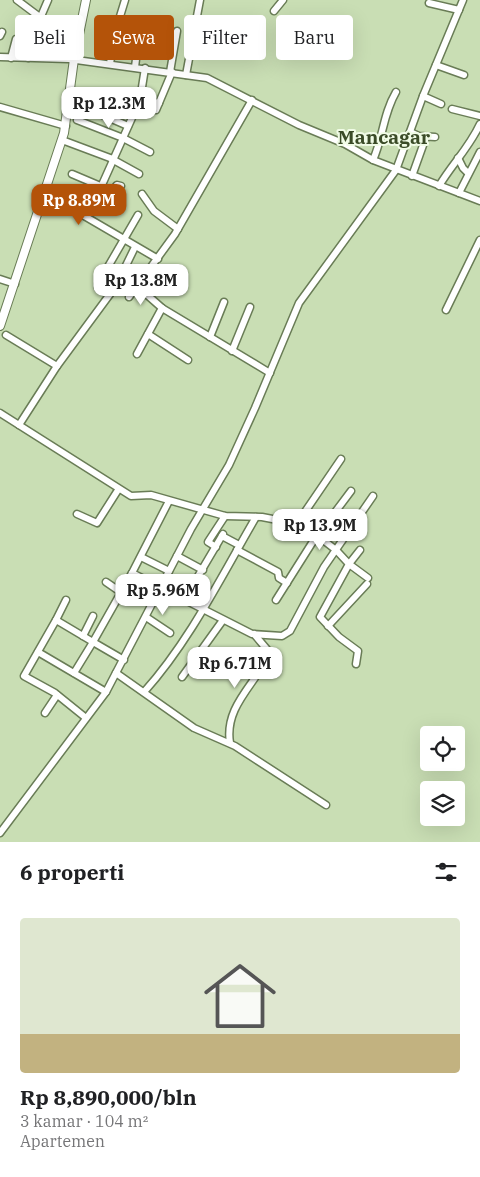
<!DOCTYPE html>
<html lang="id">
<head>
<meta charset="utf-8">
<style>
	:root { --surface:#fff; --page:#f2f2f2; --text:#202124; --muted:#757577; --accent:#b45309 }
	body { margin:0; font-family:"IBM Plex Serif",serif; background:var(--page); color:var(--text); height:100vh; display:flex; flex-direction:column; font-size:19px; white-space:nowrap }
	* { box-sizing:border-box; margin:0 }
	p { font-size:16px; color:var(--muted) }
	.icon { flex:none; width:28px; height:28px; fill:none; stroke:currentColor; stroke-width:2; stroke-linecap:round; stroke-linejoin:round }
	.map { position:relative; height:842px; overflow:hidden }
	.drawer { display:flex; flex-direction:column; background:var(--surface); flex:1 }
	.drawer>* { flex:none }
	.hud { position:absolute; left:15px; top:15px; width:450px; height:45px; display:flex; gap:10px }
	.fabs { position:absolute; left:420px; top:726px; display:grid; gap:10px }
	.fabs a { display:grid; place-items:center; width:45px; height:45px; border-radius:5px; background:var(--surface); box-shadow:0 5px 20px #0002; font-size:25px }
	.price { position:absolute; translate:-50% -42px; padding:0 11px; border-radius:10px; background:#fff; color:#222; font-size:16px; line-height:32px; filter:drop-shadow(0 1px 2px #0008) }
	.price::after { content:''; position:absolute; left:50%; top:30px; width:15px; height:11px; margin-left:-8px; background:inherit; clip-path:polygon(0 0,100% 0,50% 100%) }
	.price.selected { background:var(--accent); color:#fff }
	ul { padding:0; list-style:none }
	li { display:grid; align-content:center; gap:10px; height:265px; padding:0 20px }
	li span { display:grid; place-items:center; height:155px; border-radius:5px; color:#555 }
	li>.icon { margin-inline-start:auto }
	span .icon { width:90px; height:90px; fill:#fffc; stroke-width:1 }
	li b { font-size:21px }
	h2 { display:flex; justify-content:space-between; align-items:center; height:60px; padding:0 20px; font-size:21px }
	.pill { padding:0 18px; border-radius:5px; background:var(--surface); box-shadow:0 5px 20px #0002; font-size:18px; line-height:45px }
	.pill.selected { background:var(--accent); color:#fff }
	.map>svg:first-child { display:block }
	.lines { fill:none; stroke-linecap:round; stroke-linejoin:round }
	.minor-casing { stroke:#697c56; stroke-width:9 }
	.major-casing { stroke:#697c56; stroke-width:10 }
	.minor { stroke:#fff; stroke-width:6 }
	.major { stroke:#fff; stroke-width:8 }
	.labels { text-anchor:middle; stroke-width:4; stroke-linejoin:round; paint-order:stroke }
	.quarter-label { font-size:19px; font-weight:bold; fill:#3a4b27; stroke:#f0fbe6 }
</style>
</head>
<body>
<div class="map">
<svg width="480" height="842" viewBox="0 0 480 842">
	<rect width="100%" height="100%" fill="#c9deb4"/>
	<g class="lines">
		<defs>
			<g id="minor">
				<path d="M17,0l24,18"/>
				<path d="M429,3l30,7"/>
				<path d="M274,11l9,-11"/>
				<path d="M51,24l29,4"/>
				<path d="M100,31l16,-1"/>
				<path d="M0,36l2,-4"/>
				<path d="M0,57l69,2 138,19 92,47 46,19 28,16 107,41"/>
				<path d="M11,58l5,-19"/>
				<path d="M28,58l8,-30 12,-28"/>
				<path d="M110,64l4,-28 11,-36"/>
				<path d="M436,65l28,10"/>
				<path d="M135,67l4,-31"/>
				<path d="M170,72l7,-41"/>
				<path d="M186,75l14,-75"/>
				<path d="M423,96l18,8"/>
				<path d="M140,100l19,3"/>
				<path d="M0,107l66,19"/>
				<path d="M452,109l28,7"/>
				<path d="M156,110l16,-38"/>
				<path d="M98,113l30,13"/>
				<path d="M77,120l46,18 27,14"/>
				<path d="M410,132l9,4 16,1"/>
				<path d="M62,140l48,18 29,16"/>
				<path d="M458,158l5,10 5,5"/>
				<path d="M373,160c10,-22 10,-46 23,-68"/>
				<path d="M72,174l40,17 5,-6 4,1"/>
				<path d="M412,176l14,-39"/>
				<path d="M439,186c13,-22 30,-38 41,-62"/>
				<path d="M45,193l113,66"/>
				<path d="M459,193l21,-41"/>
				<path d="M142,194l12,17 24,18"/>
				<path d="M85,216l12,-20 43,-96 5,-32"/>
				<path d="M0,279l15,5"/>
				<path d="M137,286l25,22 108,65"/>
				<path d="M110,294l-12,-6v-4l40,-69"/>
				<path d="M129,297l46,-63 77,-134"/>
				<path d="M446,310l34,-70"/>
				<path d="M148,334l40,26"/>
				<path d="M6,335l51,31 -38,59"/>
				<path d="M210,337l14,-35"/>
				<path d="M232,351l18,-44"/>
				<path d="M137,354l25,-46"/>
				<path d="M57,366l59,-80 19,-39"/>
				<path d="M0,413l131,83 20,-1 74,21 37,1 26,5 30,14 18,14 13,14 -29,53 19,20 19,14 -2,13"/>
				<path d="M169,501l-37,72 120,61 30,2 8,-5 34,-64 49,-71"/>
				<path d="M77,514l20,9 21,-33"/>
				<path d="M296,525l45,-66"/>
				<path d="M222,536l17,9"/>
				<path d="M216,547l-8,-5 17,-26"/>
				<path d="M237,550l41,22 1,6 8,5"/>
				<path d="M360,550l-11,14 19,14"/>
				<path d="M177,556l26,14"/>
				<path d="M141,557l28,14"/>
				<path d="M106,582l16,11"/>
				<path d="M124,589l18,6 7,-8 8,1"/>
				<path d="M184,600l39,-66"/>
				<path d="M276,600l36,-57 39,-52"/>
				<path d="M146,617l24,16"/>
				<path d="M56,620l10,-20"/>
				<path d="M328,626l39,-42"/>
				<path d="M83,636l10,-20"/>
				<path d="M38,652l68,40"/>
				<path d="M124,660l-31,-18 39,-69"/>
				<path d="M74,673l19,-31 -37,-22 -32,56 31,17 31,25"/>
				<path d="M116,673l78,55 41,18 91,59"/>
				<path d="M182,677l41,-57"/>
				<path d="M144,692c46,-51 78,-117 112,-175"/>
				<path d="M45,713l12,-18"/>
				<path d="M230,743c-6,-37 26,-59 40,-90l-16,-19"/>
				<path d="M0,833l106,-141 85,-163 38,-64 26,-57 44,-105 97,-133 27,-74 40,-96"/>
			</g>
			<path id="major" d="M0,326l64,-193 10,-74 12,-59"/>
		</defs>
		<!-- minor casing -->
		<use href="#minor" class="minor-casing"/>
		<!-- major casing -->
		<use href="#major" class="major-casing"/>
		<!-- minor -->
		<use href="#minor" class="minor"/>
		<!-- major -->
		<use href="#major" class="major"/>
	</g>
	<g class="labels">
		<!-- quarter labels -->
		<g class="quarter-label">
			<text x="384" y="144">Mancagar</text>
		</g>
	</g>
</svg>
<div class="fabs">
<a><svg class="icon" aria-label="locate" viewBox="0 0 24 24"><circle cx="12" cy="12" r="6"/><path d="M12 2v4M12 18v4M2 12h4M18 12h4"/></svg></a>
<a><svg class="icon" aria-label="layers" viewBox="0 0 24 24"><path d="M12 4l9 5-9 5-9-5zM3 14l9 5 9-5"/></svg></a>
</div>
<b class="price" style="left:109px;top:129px">Rp 12.3M</b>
<b class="price selected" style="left:79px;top:226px">Rp 8.89M</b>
<b class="price" style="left:141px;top:306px">Rp 13.8M</b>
<b class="price" style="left:320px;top:551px">Rp 13.9M</b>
<b class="price" style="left:163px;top:616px">Rp 5.96M</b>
<b class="price" style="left:235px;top:689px">Rp 6.71M</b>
<div class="hud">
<a class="pill">Beli</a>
<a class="pill selected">Sewa</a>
<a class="pill">Filter</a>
<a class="pill">Baru</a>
</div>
</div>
<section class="drawer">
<h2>6 properti<svg class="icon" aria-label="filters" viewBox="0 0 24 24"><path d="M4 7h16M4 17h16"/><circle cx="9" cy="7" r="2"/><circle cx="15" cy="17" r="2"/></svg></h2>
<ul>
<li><span style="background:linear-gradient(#dfe7d0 75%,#c2b280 0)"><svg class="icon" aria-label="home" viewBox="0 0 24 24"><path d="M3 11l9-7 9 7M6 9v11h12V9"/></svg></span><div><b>Rp 8,890,000/bln</b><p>3 kamar · 104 m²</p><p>Apartemen</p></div></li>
</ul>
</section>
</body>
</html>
